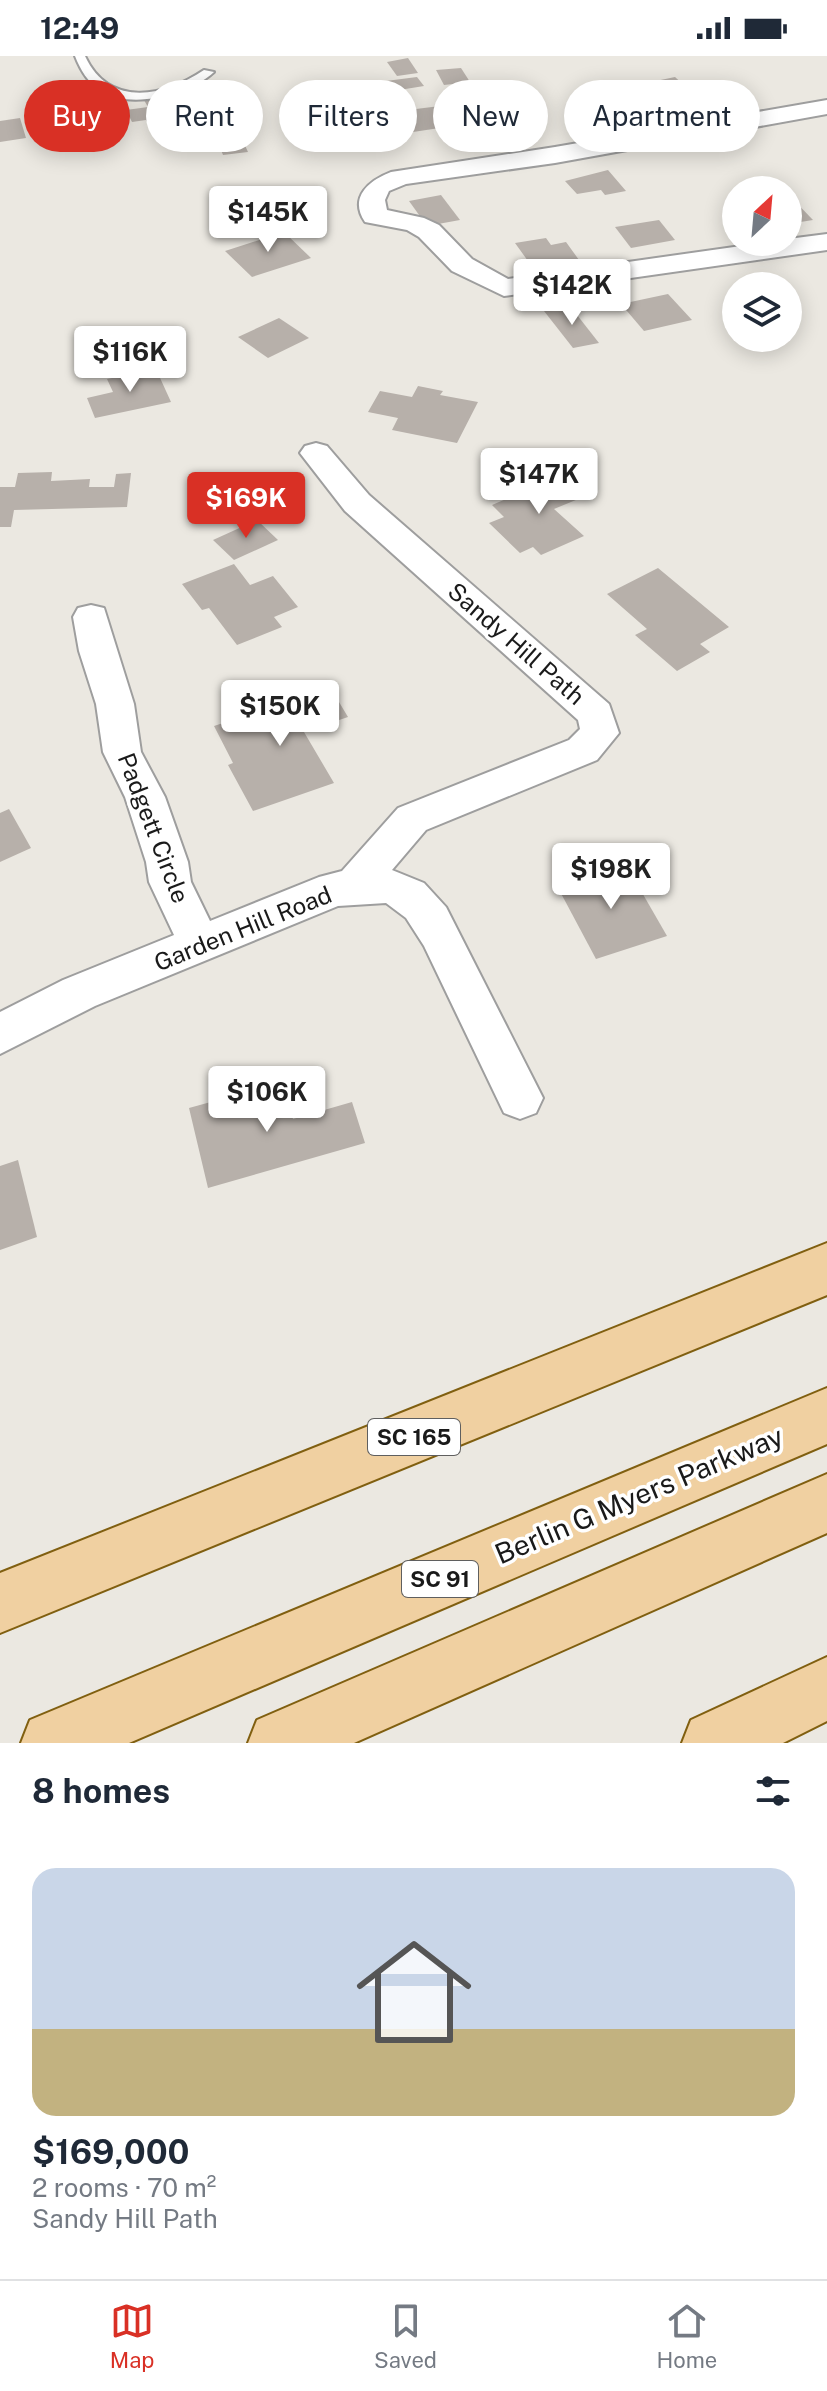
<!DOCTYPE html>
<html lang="en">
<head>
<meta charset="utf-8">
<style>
	:root { --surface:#fff; --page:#f2f2f3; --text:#1f2937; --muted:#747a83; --line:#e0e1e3; --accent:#d93025 }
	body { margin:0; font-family:"Public Sans",sans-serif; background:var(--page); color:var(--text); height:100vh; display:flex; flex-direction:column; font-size:30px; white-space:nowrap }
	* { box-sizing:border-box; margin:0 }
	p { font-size:26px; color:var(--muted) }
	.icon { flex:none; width:44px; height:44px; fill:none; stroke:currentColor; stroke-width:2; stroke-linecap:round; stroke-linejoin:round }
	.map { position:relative; height:1687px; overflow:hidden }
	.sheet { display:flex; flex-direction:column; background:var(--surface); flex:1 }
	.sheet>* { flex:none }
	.guide { position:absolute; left:24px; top:24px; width:780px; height:72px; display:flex; gap:16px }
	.needle { width:52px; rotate:26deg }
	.buttons { position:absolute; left:722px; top:120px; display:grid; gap:16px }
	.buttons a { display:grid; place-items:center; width:80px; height:80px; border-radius:50%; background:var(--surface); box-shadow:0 4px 20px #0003; font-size:40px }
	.price { position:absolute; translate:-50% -68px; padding:0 18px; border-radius:8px; background:#fff; color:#222; font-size:26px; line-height:52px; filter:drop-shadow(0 2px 4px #0008) }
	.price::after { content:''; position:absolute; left:50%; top:48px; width:24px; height:18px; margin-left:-12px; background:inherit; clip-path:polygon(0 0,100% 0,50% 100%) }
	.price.active { background:var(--accent); color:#fff }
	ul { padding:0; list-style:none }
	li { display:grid; align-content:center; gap:16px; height:424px; padding:0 32px }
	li+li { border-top:2px solid var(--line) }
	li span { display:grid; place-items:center; height:248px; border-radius:24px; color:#555 }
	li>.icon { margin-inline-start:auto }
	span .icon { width:144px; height:144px; fill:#fffc; stroke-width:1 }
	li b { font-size:34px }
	h2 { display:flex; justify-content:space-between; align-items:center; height:96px; padding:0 32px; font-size:34px }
	.pill { padding:0 28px; border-radius:36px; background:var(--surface); box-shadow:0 4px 20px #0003; font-size:28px; line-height:72px }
	.pill.active { background:var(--accent); color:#fff }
	.status { display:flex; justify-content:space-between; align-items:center; height:56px; padding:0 40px; background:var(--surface); direction:ltr }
	.status svg { height:22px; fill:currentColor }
	.tab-bar { display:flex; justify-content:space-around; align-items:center; height:112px; border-top:2px solid var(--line); background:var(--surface); font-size:22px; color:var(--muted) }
	.tab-bar a { display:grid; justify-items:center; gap:4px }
	.tab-bar .active { color:var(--accent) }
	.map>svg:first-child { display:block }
	.building { fill:#b7b0aa }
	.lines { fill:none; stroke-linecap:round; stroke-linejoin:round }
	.lane-casing { stroke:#9e9e9e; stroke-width:4 }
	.street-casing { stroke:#9e9e9e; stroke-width:4 }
	.primary-casing { stroke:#805f10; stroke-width:4 }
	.lane { fill:#fff; fill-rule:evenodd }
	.street { fill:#fff; fill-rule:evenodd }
	.primary { fill:#f0d0a1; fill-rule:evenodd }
	.labels { text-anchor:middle; stroke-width:7; stroke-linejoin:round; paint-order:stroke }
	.shield { fill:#fff; stroke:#5f5f5f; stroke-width:2 }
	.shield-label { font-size:22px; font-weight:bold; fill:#1a1a1a }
	.street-label { font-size:24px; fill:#1a1a1a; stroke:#fff }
	.near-street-label { font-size:28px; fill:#1a1a1a; stroke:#fff }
</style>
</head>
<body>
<div class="status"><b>12:49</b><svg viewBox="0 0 49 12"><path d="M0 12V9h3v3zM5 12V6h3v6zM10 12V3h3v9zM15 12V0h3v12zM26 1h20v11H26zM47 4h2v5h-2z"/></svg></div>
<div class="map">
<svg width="827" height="1687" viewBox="0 0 827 1687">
	<rect width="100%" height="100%" fill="#ebe8e1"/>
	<!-- building -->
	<g class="building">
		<path d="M408,2l10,15 -21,3 -10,-14z"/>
		<path d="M461,12l9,14 -26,3 -8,-15z"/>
		<path d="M417,21l7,9 -31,5 -7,-10z"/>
		<path d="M675,21l27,25 -24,4 -27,-24z"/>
		<path d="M603,31l8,8 8,-2 20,19 -33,6 -27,-26z"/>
		<path d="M176,39l3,6 25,-4 11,20 -24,4 2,3 -41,7 -6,-11 -14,2 -6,-12 22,-3 -4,-7z"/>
		<path d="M440,50l13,20 -40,6 -13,-21z"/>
		<path d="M20,62l6,20 -26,4v-21z"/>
		<path d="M238,74l10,22 -25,3 -4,-10 -12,1 -4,-12z"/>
		<path d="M608,114l18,21 -21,4 -4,-5 -24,4 -12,-13z"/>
		<path d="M788,138l25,26 -25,4z"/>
		<path d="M441,139l19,25 -33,6 -18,-25z"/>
		<path d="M659,164l16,20 -44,8 -16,-21z"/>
		<path d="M284,176l27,26 -59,19 -27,-26z"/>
		<path d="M546,182l5,7 15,-3 13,18 -46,8 -18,-25z"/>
		<path d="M668,238l24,26 -48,11 -23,-27z"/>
		<path d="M570,250l29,37 -26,5 -29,-37z"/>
		<path d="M279,262l30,20 -41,20 -30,-21z"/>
		<path d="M156,313l15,33 -76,16 -8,-20 26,-6 -6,-13z"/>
		<path d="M418,330l25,5 -3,4 38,7 -21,41 -65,-13 6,-12 -30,-6 12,-21 32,6z"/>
		<path d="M52,416l-1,9 39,-2 -1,8h25l2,-13 15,-1 -4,34 -113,3 -3,17h-11v-40h15l3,-14z"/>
		<path d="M565,418l23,21 -34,14 30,27 -43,19 -8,-8 -13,6 -31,-30 15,-6 -12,-12z"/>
		<path d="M257,464l21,20 -44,20 -21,-20z"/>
		<path d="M234,508l16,21 23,-9 25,31 -24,10 8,10 -45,18 -28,-37 -7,2 -20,-26z"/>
		<path d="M658,512l71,59 -29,17 10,8 -33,19 -42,-36 12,-6 -40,-35z"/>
		<path d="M330,631l18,30 -44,15 30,51 -81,28 -25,-46 5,-2 -19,-37z"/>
		<path d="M9,753l22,39 -31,14v-49z"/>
		<path d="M625,807l42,73 -71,23 -40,-75z"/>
		<path d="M283,1026l10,37 59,-17 13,41 -157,45 -19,-80z"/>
		<path d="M18,1104l19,77 -37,13v-84z"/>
	</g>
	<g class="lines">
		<defs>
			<path id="lane" d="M75,0h10c24,52 79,41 119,14l10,2c-25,23 -83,38 -113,19 -13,-8 -21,-22 -26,-35z"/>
			<g id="street">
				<path d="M827,44v14l-272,49 -149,21 -17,7 -4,9 2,10 37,8 15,7 33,34 36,20 261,-37h19v-3l39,-5v16l-323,46 -52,-25 -33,-34 -12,-7 -42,-8c-17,-25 5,-42 26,-50l164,-25z"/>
				<path d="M316,387l11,3 42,49 240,209 10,29 -22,27 -171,70 -34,40 32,13 22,24 97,191 -7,15 -16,6 -16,-6 -80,-167 -18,-28 -20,-15 -48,3 -243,100 -95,48v-42l63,-32 111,-45 -25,-53 -3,-20 -21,-65 -22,-45 -7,-48 -17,-53 -6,-34 5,-9 13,-3 13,3 30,96 7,48 24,45 23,65 3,20 19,39 109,-44 23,-6 56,-63 171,-68 11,-11 -2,-9 -233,-209 -45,-58 5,-7z"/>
			</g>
			<g id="primary">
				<path d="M827,1187v52l-827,338v-60z"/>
				<path d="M827,1332v56l-698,299h-108l9,-23z"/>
				<path d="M827,1418v59l-473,210h-106l9,-23z"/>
				<path d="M827,1601v64l-44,22h-101l9,-23z"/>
			</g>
		</defs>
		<!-- lane casing -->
		<use href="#lane" class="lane-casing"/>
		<!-- street casing -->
		<use href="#street" class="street-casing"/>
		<!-- primary casing -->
		<use href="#primary" class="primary-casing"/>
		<!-- lane -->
		<use href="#lane" class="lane"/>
		<!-- street -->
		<use href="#street" class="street"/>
		<!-- primary -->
		<use href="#primary" class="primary"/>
	</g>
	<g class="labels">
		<!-- shield labels -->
		<g class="shield">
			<rect x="368" y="1363" width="92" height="36" rx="6"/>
			<rect x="402" y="1505" width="76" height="36" rx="6"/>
		</g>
		<g class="shield-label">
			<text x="414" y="1389">SC 165</text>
			<text x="440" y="1531">SC 91</text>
		</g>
		<!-- street labels -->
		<g class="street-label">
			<text transform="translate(516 588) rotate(41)" y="8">Sandy Hill Path</text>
			<text transform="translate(153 772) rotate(69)" y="8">Padgett Circle</text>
			<text transform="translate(243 873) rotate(-22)" y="8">Garden Hill Road</text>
		</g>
		<!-- near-street labels -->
		<g class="near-street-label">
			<text transform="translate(639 1439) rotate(-23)" y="10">Berlin G Myers Parkway</text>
		</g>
	</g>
</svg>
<div class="buttons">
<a><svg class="needle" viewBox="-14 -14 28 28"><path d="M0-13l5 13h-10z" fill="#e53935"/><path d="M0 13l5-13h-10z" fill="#747a83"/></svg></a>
<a><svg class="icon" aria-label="layers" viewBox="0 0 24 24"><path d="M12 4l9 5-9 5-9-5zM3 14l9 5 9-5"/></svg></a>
</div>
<b class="price" style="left:268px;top:198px">$145K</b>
<b class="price" style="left:572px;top:271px">$142K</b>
<b class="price" style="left:130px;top:338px">$116K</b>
<b class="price" style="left:539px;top:460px">$147K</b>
<b class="price active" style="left:246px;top:484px">$169K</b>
<b class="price" style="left:280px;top:692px">$150K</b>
<b class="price" style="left:611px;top:855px">$198K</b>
<b class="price" style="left:267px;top:1078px">$106K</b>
<div class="guide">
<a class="pill active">Buy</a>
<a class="pill">Rent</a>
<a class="pill">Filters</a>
<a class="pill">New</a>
<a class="pill">Apartment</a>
</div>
</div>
<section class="sheet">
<h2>8 homes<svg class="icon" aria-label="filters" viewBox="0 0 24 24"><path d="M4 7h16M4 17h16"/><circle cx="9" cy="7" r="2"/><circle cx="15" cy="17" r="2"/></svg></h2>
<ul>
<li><span style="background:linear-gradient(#c9d6e8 65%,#c2b280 0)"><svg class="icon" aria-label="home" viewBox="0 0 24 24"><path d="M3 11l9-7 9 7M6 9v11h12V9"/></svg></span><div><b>$169,000</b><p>2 rooms · 70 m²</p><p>Sandy Hill Path</p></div></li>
</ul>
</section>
<nav class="tab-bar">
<a class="active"><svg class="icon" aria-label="map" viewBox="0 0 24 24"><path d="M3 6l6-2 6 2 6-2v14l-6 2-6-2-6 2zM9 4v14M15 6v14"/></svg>Map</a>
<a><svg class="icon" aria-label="saved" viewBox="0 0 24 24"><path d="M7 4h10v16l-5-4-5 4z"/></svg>Saved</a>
<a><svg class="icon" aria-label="home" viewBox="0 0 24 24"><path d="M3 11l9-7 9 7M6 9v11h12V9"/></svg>Home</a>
</nav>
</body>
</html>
